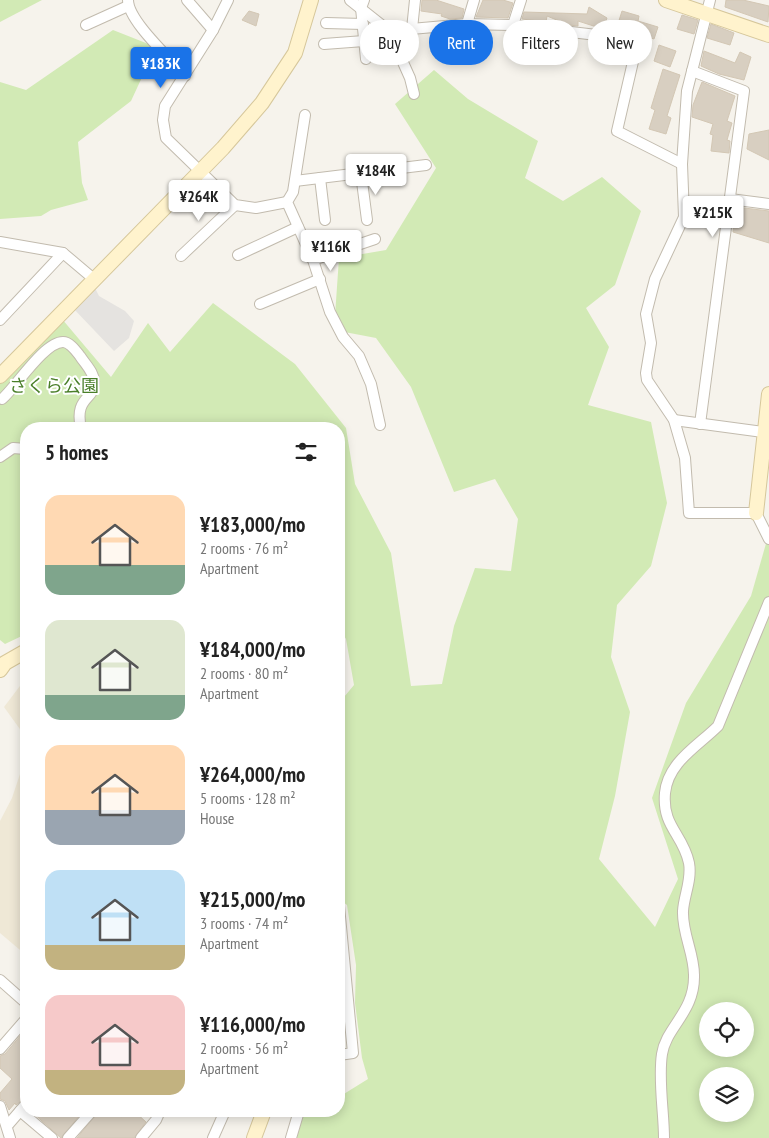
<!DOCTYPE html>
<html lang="en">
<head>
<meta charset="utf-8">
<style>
	:root { --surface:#fff; --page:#f6f6f6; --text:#222; --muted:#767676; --accent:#1a73e8 }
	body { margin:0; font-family:"PT Sans Narrow","Noto Sans JP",sans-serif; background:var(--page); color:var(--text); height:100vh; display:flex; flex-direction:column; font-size:19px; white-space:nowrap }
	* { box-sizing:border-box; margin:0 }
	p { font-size:16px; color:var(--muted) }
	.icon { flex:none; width:28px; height:28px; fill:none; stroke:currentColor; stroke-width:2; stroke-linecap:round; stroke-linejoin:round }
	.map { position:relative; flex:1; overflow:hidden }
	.side { position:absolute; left:20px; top:422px; width:325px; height:695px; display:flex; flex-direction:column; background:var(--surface); border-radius:20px; box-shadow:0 2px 12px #0003 }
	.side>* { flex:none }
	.banner { position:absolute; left:360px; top:20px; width:334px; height:45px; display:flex; gap:10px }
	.buttons { position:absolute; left:699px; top:1002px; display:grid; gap:10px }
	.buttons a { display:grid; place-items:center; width:55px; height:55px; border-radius:50%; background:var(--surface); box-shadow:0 2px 12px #0003; font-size:25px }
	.price { position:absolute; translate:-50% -42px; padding:0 11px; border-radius:5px; background:#fff; color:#222; font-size:16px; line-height:32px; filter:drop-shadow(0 1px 2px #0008) }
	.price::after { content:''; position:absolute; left:50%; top:30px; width:15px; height:11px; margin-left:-8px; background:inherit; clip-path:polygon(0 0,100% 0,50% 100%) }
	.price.current { background:var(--accent); color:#fff }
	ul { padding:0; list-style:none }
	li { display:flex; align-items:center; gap:15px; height:125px; padding:0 25px }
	li span { display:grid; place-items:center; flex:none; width:140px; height:100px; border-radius:15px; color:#555 }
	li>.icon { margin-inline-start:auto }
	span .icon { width:60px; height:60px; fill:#fffc; stroke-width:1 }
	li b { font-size:21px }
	h2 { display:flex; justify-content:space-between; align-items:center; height:60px; padding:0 25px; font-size:21px }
	.chip { padding:0 18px; border-radius:22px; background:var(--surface); box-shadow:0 2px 12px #0003; font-size:18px; line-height:45px }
	.chip.current { background:var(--accent); color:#fff }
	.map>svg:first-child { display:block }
	.education { fill:#efe8d6 }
	.green { fill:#d2eab5; fill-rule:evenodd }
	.parking { fill:#e5e3e0 }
	.building { fill:#d8cfc1; stroke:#d3c7b4 }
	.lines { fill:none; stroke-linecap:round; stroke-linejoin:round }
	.street-casing { stroke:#c2bbae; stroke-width:12 }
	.secondary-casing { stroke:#d6c79b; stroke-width:16 }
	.street { stroke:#fff; stroke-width:10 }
	.secondary { stroke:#fff3cd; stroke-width:14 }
	.labels { text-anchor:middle; stroke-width:4; stroke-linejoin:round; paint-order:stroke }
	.park-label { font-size:18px; fill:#4a7f2a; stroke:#fff }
</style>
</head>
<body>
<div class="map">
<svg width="769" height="1138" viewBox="0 0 769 1138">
	<rect width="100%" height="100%" fill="#f6f3ec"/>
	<!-- education -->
	<path class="education" d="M26,678v277l-26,-22v-112l12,-23 12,-36 -2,-30 -18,-25z"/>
	<!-- green -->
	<g class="green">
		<path d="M0,0h42l-42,22z"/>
		<path d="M113,30l43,17 -25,54 -53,41 4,41 6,17 -37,10 -10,6 -41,3v-137l26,8z"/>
		<path d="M434,70l34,29 70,42 -13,37 38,23 39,-24 39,34 -26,74 -29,23 23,39 -21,58 63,17 16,81 -16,63 -34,39 -6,52 19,55 -15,84 -16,63 56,68 23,-48 -26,-81 34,-95 65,-107 18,-63v605h-474l9,-27h35v-14l29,-18 -6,-21 -7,-55 1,-38 -9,-60 -8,-6v-196l15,-18 -8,-46 -7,-11v-199h-313v205l-21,10 -5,-4v-262l62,-59 49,58 37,-54 22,29 43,-49 82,61 51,64 9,56 36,69 20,133 31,-2 12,-58 21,-58 36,3 7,-52 -23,-40 -41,13 -43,-105 -35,-49 -42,-8 5,-72 47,-8 50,-82 -41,-64zM708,1011h37v38h-37zM708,1076h37v38h-37z"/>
	</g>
	<!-- parking -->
	<path class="parking" d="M94,286l5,10 26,15 9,10 -5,17 -15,13 -41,-43z"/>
	<!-- building -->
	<g class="building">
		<path d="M422,0h14l28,9 -2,9 -12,1 -9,-3 1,-2 -21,-3z"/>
		<path d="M483,0h20l10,3 -5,15 -32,-1z"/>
		<path d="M726,0h17l26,6 -1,16 -43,-15z"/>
		<path d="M589,7l18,11 -4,11 -25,-8v5l-9,-1 -22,-9 -1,6 -24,-3 2,-7 63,2z"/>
		<path d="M249,11l10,3 -3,12 -14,-6z"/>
		<path d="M622,11l17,5 -1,5 20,6 -4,12 -37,-12z"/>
		<path d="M682,15l16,5 -4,14 -17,-5z"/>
		<path d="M711,24l23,9 -4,12 -23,-7z"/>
		<path d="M606,43l22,3 -2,12 -25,-5z"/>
		<path d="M659,45l17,6 -6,16 -16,-6z"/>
		<path d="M704,51l31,12 5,-11 11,5 -7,23 -25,-6 -18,-8z"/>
		<path d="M663,69l17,6 -13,41 4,2 -5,16 -17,-5 6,-19 -4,-2z"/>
		<path d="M702,82l33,14 -8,25 5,2 -5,17 3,1 -1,12 -18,-2 2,-16 -3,-1 3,-10 -21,-7 1,-12z"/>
		<path d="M769,130v30l-22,-11 2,-15z"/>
		<path d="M736,207l33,4v32l-36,-11z"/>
		<path d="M26,1029v68l-10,8 -1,-2 -6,7 -4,-9 -5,-2v-6l12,-14 -12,-11v-12l5,-2z"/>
		<path d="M31,1111h52l-22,27z"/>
		<path d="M99,1111h16l7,6 5,-6h7l12,11 -12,16h-57z"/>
	</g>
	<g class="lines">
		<defs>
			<g id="street">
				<path d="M128,0c0,21 43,59 57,76"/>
				<path d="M187,0l26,30"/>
				<path d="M228,0l-15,30 -48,76 -2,14 3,18 69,67 21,3 31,-6"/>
				<path d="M350,0l39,31 78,-7 46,1 125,15 -21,91 65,33"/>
				<path d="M364,0l-3,8 5,51"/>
				<path d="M710,0l-23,91 -5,73 2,53 -29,62 -9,35 5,29 -5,30 1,7 27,40 11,38 4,55h67l13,26"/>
				<path d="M326,23l37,1"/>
				<path d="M467,24l7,-24"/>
				<path d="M86,25l42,-19"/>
				<path d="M513,25l8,-25"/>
				<path d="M412,29l3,-29"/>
				<path d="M389,31l21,47 4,16"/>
				<path d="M324,44l40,-3"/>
				<path d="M692,71l52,20 -44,333"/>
				<path d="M305,115l-12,77 -6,10 26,58 17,52 13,25 16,19 12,28 9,41"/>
				<path d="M361,174l6,46"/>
				<path d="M320,178l5,42"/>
				<path d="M295,181l131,-16"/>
				<path d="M730,199l39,5"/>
				<path d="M0,242l63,11 32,27"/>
				<path d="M238,255l60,-28"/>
				<path d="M181,256l54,-51"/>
				<path d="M313,260l62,-21"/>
				<path d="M260,304l60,-25"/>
				<path d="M0,320l63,-67"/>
				<path d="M2,399c14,-12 42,-57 61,-57 7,0 13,9 17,14 5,8 15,17 14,27 0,18 -20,13 -13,46"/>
				<path d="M674,420l89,12"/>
				<path d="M0,457l13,-9 13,1"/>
				<path d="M339,906l14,147 -14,2"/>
				<path d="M0,980l26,23"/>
				<path d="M0,1049l26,-30"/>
				<path d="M0,1106l10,32"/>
				<path d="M20,1111l32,27"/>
				<path d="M7,1126l19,-22"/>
				<path d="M68,1138l24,-27"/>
				<path d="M141,1138l15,-18 4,-9"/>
				<path d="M213,1138l12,-27"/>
				<path d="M291,1138l8,-27"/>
				<path d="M664,1138c0,-26 -6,-58 -2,-84 4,-27 33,-42 32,-79 0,-22 -12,-42 -11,-64 1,-16 9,-31 6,-48 -6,-29 -27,-36 -24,-70 3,-31 33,-47 53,-67l51,-124"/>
			</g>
			<g id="secondary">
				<path d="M666,0l103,35"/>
				<path d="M0,376l223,-228 39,-45 33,-50 16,-53"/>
				<path d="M756,513l13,-119"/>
				<path d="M0,670l5,-7 21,-12"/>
				<path d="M254,1138l10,-27"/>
			</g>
		</defs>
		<!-- street casing -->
		<use href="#street" class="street-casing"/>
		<!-- secondary casing -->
		<use href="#secondary" class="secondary-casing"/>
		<!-- street -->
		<use href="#street" class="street"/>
		<!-- secondary -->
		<use href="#secondary" class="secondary"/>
	</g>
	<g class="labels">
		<!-- park labels -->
		<g class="park-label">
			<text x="54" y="392">さくら公園</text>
		</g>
	</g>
</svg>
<div class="buttons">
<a><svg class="icon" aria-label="locate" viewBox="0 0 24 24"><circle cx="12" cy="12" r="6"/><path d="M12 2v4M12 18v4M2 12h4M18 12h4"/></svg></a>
<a><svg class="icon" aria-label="layers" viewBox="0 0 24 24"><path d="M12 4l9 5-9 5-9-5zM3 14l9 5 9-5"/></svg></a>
</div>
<b class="price current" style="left:161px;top:89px">¥183K</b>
<b class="price" style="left:376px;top:196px">¥184K</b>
<b class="price" style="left:199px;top:222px">¥264K</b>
<b class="price" style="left:713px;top:238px">¥215K</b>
<b class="price" style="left:331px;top:272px">¥116K</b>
<div class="banner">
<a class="chip">Buy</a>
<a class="chip current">Rent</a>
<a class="chip">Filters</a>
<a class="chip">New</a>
</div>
<section class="side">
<h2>5 homes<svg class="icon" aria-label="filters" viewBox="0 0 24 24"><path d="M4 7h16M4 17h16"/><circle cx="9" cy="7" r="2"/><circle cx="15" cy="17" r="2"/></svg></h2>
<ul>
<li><span style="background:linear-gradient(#ffd9b3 70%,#7fa58c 0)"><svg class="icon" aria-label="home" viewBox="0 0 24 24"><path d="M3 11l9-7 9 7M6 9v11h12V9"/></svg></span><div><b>¥183,000/mo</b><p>2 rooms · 76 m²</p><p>Apartment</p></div></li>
<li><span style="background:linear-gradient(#dfe7d0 75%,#7fa58c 0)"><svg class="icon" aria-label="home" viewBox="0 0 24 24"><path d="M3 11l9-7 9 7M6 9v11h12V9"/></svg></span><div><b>¥184,000/mo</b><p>2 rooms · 80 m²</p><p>Apartment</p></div></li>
<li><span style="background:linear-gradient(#ffd9b3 65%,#9aa5b1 0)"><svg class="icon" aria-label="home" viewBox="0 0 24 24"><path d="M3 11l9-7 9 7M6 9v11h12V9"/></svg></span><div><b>¥264,000/mo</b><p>5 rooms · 128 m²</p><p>House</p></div></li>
<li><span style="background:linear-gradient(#bfe0f5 75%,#c2b280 0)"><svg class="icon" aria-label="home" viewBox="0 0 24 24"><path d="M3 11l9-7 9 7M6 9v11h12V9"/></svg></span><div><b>¥215,000/mo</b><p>3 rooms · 74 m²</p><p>Apartment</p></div></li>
<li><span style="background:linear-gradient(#f6c9c9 75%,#c2b280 0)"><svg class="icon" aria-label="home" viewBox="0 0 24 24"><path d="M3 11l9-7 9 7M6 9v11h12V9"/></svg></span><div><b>¥116,000/mo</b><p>2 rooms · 56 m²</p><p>Apartment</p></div></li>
</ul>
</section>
</div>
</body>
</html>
